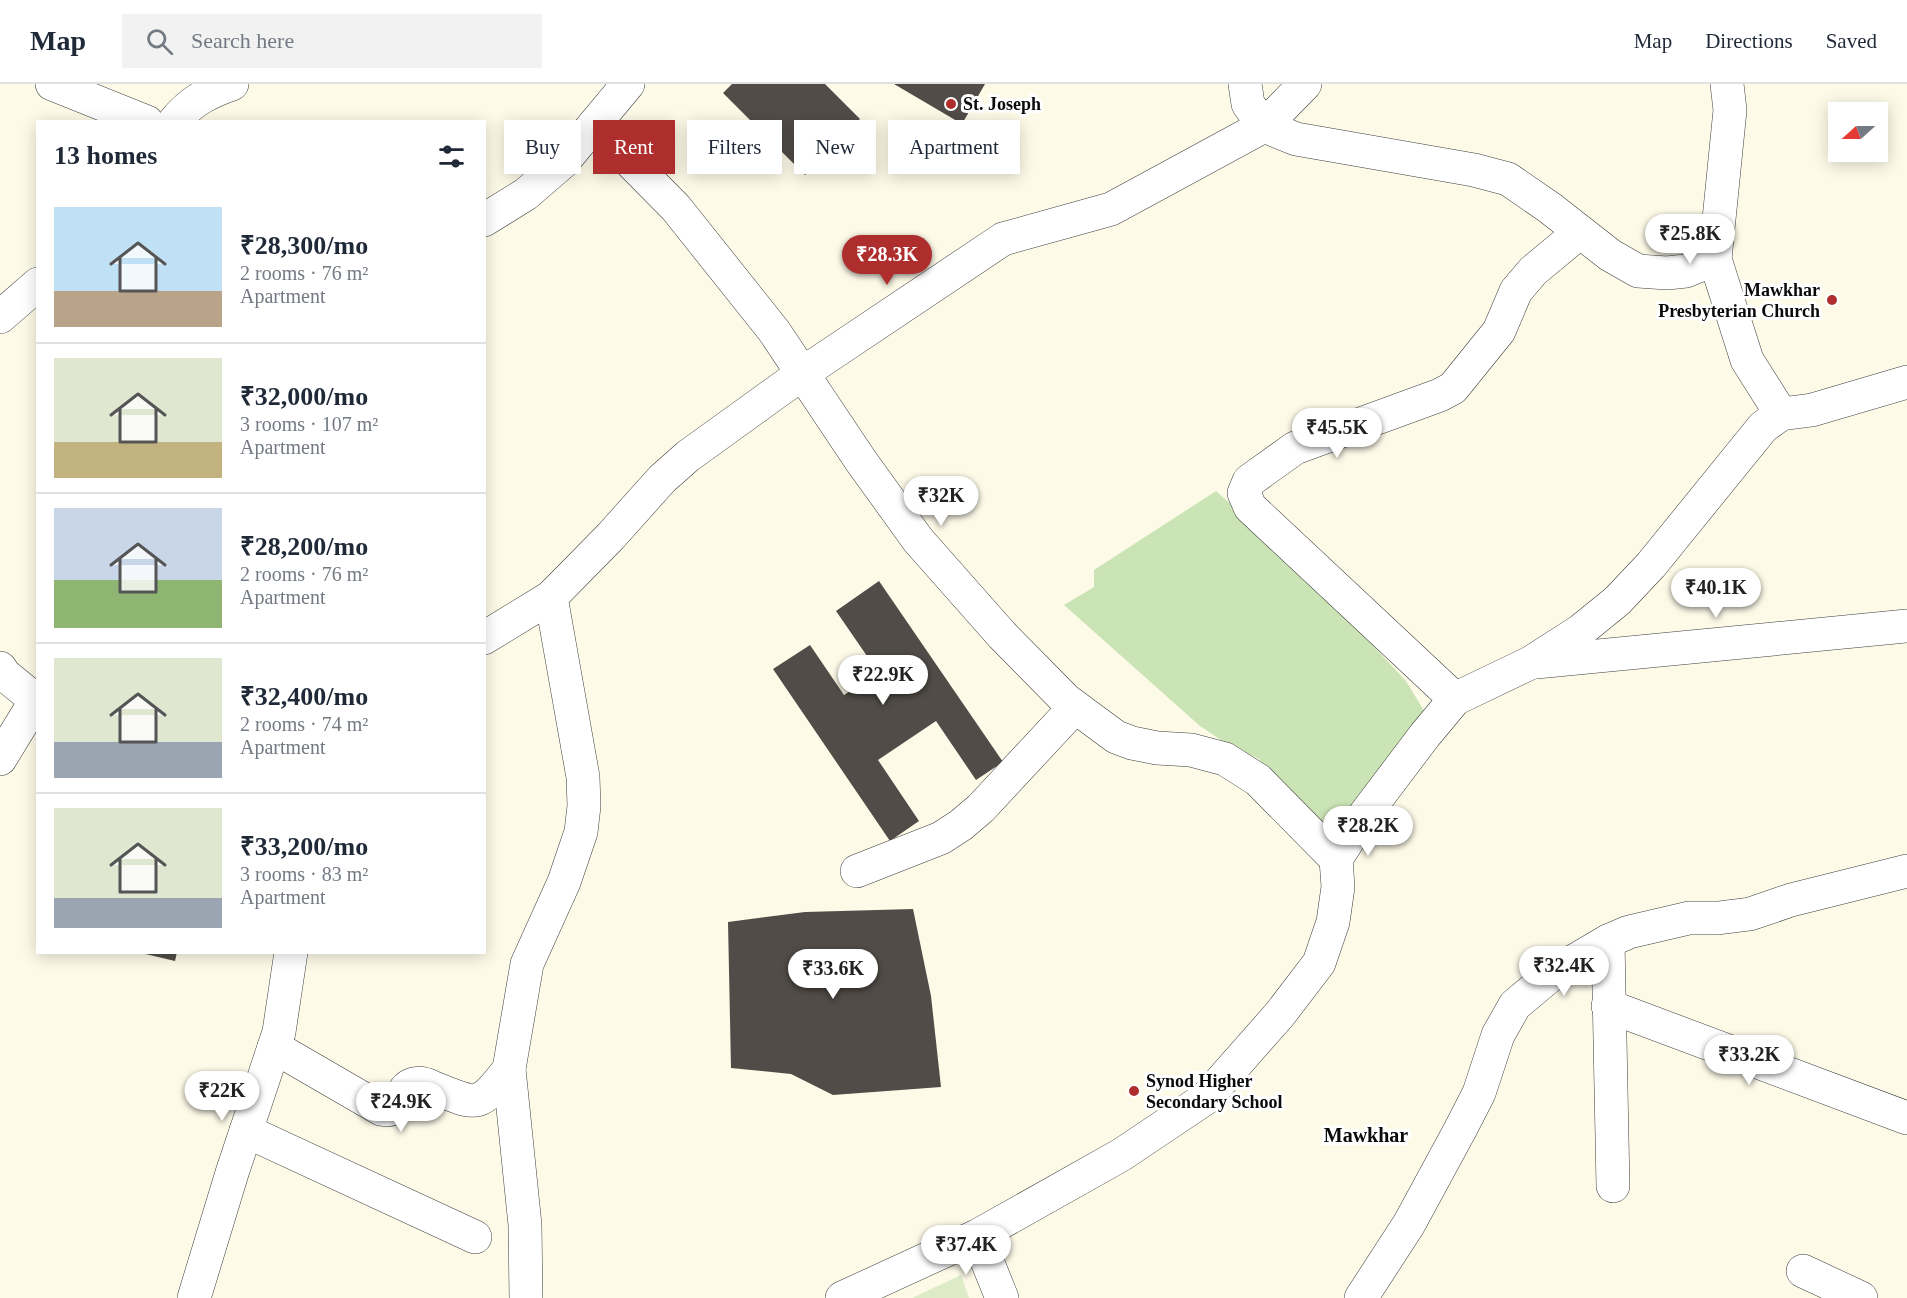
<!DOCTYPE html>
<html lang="en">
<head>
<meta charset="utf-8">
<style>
	:root { --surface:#fff; --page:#f2f2f3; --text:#1f2937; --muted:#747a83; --line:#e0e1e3; --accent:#ae2d2d }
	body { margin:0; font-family:"Times New Roman",serif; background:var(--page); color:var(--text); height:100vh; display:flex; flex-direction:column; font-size:22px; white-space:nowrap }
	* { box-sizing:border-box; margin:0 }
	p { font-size:20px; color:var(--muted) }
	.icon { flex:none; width:33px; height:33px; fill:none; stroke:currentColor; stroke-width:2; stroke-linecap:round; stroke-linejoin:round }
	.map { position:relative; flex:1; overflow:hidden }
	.drawer { position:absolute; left:36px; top:36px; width:450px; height:834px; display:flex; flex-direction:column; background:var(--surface); border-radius:0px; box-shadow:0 3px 15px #0003 }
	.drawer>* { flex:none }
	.top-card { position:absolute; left:504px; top:36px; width:570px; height:54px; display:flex; gap:12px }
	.needle { width:39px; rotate:249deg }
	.tools { position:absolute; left:1828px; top:18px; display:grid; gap:12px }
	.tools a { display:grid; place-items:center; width:60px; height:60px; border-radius:0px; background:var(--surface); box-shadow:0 3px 15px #0003; font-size:30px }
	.price { position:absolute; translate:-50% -51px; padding:0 14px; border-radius:21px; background:#fff; color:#222; font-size:20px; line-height:39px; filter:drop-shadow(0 2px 3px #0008) }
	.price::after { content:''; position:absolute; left:50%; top:36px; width:18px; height:14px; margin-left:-9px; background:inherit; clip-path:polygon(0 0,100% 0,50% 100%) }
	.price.current { background:var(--accent); color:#fff }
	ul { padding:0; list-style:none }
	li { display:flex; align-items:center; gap:18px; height:150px; padding:0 18px }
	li+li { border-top:2px solid var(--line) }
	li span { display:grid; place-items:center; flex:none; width:168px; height:120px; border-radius:0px; color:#555 }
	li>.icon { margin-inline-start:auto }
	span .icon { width:72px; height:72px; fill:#fffc; stroke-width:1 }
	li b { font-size:26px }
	h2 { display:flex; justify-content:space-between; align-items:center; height:72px; padding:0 18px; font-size:26px }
	.tag { padding:0 21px; border-radius:0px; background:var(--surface); box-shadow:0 3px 15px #0003; font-size:21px; line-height:54px }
	.tag.current { background:var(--accent); color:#fff }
	header { display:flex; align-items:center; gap:36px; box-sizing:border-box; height:84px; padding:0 30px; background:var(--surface); border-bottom:2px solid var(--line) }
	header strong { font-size:28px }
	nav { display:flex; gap:33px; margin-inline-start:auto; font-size:21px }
	.search { width:420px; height:54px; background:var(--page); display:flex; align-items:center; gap:15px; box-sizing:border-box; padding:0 21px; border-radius:0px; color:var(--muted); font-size:22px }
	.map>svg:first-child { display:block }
	.green { fill:#cbe4b5 }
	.pitch { fill:#ddecc6 }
	.building { fill:#514c47 }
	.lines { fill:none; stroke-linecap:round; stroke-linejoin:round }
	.minor-casing { stroke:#3d3d3d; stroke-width:34 }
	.minor { stroke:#fff; stroke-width:33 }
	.poi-dot { fill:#ae2d2d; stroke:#fff; stroke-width:2 }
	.labels { text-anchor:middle; stroke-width:6; stroke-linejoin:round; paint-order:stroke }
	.poi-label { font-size:18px; font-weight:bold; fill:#0a0a0a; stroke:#fff; text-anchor:start }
	.neighbourhood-label { font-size:20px; font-weight:bold; fill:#0a0a0a; stroke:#fff }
</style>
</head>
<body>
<header>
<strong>Map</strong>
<div class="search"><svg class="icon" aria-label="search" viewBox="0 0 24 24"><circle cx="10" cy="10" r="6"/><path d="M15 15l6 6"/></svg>Search here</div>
<nav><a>Map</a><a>Directions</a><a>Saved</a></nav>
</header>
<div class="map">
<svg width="1907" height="1214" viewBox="0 0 1907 1214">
	<rect width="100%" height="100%" fill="#fdfae8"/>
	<!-- green -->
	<path class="green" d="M1216,407l117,104 30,40 43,46 23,38 -96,126 -74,-86 -32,-15 -27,-18 -136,-121 30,-18v-17z"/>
	<!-- pitch -->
	<path class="pitch" d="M961,1191l8,23h-57z"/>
	<!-- building -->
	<g class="building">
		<path d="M732,0h93l35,35 -55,56 -82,-82z"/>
		<path d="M894,0h91l-23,40z"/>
		<path d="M879,497l124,181 -27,18 -40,-59 -58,39 41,61 -29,20 -117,-172 37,-24 34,50 34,-23 -42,-61z"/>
		<path d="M913,825l18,87 10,91 -108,8 -42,-21 -60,-6 -3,-146 77,-10z"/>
		<path d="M137,868h40l-2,9z"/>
	</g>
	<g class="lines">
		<defs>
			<g id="minor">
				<path d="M52,0l95,38"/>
				<path d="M1245,0l3,20 16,22 32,13 178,31 34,9 42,29 60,47 28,16 29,2 19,-2 29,-12"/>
				<path d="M1727,0l3,26 -15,149 32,101 34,54"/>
				<path d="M174,38c16,-20 34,-30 58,-38"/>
				<path d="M594,41l82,83 98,123 87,130 57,79 84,95 64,65 50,37 16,6 25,5 34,2 34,9 33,21 78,79"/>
				<path d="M484,136l42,-26 37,-32 65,-78"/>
				<path d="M0,233l38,-33"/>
				<path d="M484,554l67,-41 60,-61 51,-57 26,-23 115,-83 200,-134 108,-30 153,-83 41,-42"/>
				<path d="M1536,578l371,-36"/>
				<path d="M0,584l5,7 33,27"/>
				<path d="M1455,615l-205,-192 -6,-14 5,-12 46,-33 145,-53 13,-7 46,-57 17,-40 17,-20 47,-39"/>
				<path d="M0,675l38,-62"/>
				<path d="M857,787l84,-33 20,-13 20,-17 94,-101"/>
				<path d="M1608,857l5,245"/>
				<path d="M1608,922l299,112"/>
				<path d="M274,963l107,62c25,5 14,-20 33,-25 6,-2 12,0 18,3 45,18 46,23 77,-18"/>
				<path d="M246,1047l229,106"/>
				<path d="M977,1152l25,62"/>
				<path d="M1803,1187l58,27"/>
				<path d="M194,1214l38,-125 47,-141 12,-80"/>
				<path d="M526,1214l-1,-73 -16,-156 18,-105 37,-82 17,-50 3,-26 -1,-29 -32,-180"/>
				<path d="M842,1214l135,-62 144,-81 85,-57 74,-84 39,-51 14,-41 5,-35 -2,-28 27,-42 62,-82 30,-36 75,-36 50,-32 37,-30 34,-36 112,-138 18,-13 31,-4 95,-28"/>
				<path d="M1361,1214l48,-74 51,-94 19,-37 19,-58 17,-30 37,-31 56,-33 21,-9 60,-14h29l32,-4 41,-14 116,-29"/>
			</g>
		</defs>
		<!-- minor casing -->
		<use href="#minor" class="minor-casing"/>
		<!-- minor -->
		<use href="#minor" class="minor"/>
	</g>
	<!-- markers -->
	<g class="poi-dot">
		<circle cx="951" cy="20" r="6"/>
		<circle cx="1832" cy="216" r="6"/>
		<circle cx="1134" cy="1007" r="6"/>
	</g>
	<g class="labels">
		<!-- poi labels -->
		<g class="poi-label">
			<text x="963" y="26">St. Joseph</text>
			<text x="1820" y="212" text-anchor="end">Mawkhar<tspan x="1820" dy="21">Presbyterian Church</tspan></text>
			<text x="1146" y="1003">Synod Higher<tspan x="1146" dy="21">Secondary School</tspan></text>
		</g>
		<!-- neighbourhood labels -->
		<g class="neighbourhood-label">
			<text x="1366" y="1058">Mawkhar</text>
		</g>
	</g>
</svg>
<div class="tools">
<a><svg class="needle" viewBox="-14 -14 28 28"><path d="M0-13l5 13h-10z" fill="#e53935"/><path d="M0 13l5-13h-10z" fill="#747a83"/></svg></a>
</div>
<b class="price" style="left:1690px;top:181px">₹25.8K</b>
<b class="price current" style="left:887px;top:202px">₹28.3K</b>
<b class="price" style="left:1337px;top:375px">₹45.5K</b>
<b class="price" style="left:941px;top:443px">₹32K</b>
<b class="price" style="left:1716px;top:535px">₹40.1K</b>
<b class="price" style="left:883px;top:622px">₹22.9K</b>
<b class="price" style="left:1368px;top:773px">₹28.2K</b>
<b class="price" style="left:1564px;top:913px">₹32.4K</b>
<b class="price" style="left:833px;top:916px">₹33.6K</b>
<b class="price" style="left:1749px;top:1002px">₹33.2K</b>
<b class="price" style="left:222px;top:1038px">₹22K</b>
<b class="price" style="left:401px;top:1049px">₹24.9K</b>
<b class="price" style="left:966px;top:1192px">₹37.4K</b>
<div class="top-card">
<a class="tag">Buy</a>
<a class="tag current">Rent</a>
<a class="tag">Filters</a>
<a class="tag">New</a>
<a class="tag">Apartment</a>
</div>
<section class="drawer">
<h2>13 homes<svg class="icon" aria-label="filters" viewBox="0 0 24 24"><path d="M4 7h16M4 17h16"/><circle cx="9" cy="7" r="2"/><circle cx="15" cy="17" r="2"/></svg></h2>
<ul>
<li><span style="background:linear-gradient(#bfe0f5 70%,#b9a48a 0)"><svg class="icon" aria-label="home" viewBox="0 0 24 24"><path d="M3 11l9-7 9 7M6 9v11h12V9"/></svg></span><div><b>₹28,300/mo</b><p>2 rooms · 76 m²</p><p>Apartment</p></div></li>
<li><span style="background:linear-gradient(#dfe7d0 70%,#c2b280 0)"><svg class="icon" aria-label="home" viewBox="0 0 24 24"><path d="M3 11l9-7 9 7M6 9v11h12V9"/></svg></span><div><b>₹32,000/mo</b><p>3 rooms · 107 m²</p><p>Apartment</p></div></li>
<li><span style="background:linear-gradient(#c9d6e8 60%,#8fb573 0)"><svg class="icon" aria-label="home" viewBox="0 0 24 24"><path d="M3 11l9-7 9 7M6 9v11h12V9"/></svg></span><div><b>₹28,200/mo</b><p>2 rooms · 76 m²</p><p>Apartment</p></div></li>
<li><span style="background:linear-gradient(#dfe7d0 70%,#9aa5b1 0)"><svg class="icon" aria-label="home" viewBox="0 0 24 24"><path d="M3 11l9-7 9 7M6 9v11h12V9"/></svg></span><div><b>₹32,400/mo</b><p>2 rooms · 74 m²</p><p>Apartment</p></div></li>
<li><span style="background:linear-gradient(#dfe7d0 75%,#9aa5b1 0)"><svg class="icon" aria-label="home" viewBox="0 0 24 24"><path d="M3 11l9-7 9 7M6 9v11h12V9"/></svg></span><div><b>₹33,200/mo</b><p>3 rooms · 83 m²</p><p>Apartment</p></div></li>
</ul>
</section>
</div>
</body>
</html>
